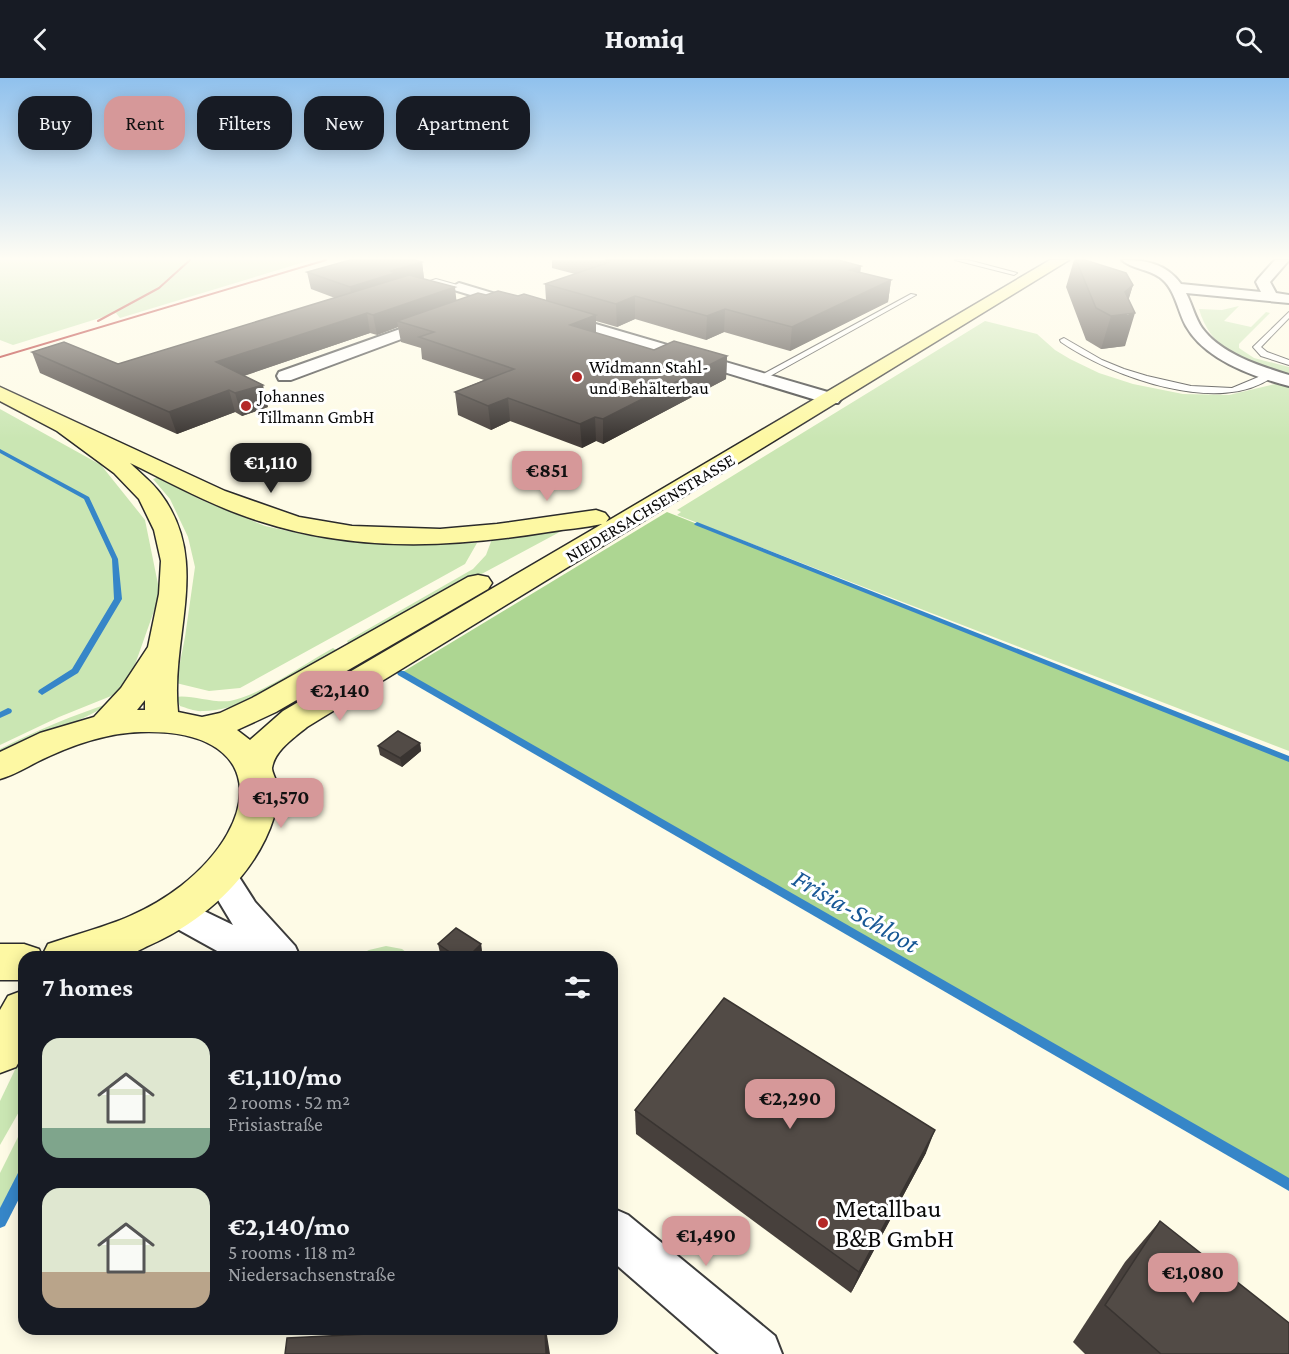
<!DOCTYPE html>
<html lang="en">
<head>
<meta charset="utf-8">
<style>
	:root { --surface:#171b24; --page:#20242c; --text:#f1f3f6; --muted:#9ea1a6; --accent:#d69899 }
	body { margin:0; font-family:"Crimson Pro",serif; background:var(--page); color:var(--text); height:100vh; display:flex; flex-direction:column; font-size:22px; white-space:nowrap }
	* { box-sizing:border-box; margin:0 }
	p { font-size:20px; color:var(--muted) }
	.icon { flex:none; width:33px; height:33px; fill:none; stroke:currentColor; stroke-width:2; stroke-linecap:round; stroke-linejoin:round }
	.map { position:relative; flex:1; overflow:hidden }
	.details { position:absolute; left:18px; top:873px; width:600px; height:384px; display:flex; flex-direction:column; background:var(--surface); border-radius:18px; box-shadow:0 3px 15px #0003 }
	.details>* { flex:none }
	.guide { position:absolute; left:18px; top:18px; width:600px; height:54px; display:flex; gap:12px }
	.price { position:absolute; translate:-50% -51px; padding:0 14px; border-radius:12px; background:var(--accent); color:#111; font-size:20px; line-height:39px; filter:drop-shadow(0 2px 3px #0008) }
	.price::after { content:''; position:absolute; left:50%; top:36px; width:18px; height:14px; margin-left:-9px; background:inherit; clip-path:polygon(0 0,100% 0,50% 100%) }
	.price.on { background:#222; color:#fff }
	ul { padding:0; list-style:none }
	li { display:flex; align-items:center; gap:18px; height:150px; padding:0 24px }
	li span { display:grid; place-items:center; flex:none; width:168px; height:120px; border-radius:18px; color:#555 }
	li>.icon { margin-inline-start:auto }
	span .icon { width:72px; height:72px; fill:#fffc; stroke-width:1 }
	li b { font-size:26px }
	h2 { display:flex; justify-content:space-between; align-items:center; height:72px; padding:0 24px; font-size:26px }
	.tag { padding:0 21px; border-radius:18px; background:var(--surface); box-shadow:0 3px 15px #0003; font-size:21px; line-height:54px }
	.tag.on { background:var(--accent); color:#111 }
	header { display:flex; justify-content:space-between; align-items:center; height:78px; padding:0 24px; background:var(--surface); font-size:27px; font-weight:800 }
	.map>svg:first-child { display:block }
	.green { fill:#cae6b3 }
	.forest { fill:#add692 }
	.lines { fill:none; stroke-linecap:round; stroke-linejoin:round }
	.stream { fill:#3686c8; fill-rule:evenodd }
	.lane-casing { stroke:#3c3c3c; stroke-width:2 }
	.street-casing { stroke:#3c3c3c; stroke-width:4 }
	.secondary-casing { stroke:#2b2b2b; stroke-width:3 }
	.lane { fill:#fff; fill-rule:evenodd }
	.street { fill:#fff; fill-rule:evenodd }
	.secondary { fill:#fdf8a3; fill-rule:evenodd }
	.rail { stroke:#b42827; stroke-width:2 }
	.wall { fill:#47403c }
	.shaded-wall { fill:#393431 }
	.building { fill:#524b46; stroke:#393431; stroke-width:1.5 }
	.poi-dot { fill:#b42827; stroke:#fff; stroke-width:2 }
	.labels { text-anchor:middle; stroke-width:6; stroke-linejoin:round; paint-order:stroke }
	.far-poi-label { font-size:18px; fill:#090909; stroke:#fff; text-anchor:start }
	.far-street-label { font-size:18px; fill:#090909; stroke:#fff }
	.near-poi-label { font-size:26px; fill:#090909; stroke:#fff; text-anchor:start }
	.near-water-label { font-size:27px; font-style:italic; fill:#185896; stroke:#fff }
</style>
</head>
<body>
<header><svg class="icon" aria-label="back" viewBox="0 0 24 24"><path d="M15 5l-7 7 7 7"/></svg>Homiq<svg class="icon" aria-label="search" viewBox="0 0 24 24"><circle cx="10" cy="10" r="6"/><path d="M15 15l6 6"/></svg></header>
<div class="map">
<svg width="1289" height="1276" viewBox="0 0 1289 1276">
	<rect width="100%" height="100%" fill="#fefbe6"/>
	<!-- green -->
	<g class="green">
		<path d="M0,182h311l-191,58 -4,-5 -103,32 -13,-5z"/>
		<path d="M1239,228l-15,15 27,6 15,-15 4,1 -31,31v4l15,10 35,9v9c-40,-14 -77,-22 -90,-67l23,1z"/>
		<path d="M985,243l52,13 18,16 15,9 29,14 34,11 50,10 46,1 50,-12 10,3v365l-612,-236 4,-3 -4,-2z"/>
		<path d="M0,331l101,56 44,55 15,74 -34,96 -67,27 -59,28z"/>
		<path d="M159,399l40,22 66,27 46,10 84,9 82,-2 -12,21 -27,15 -198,109 -31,3 -33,-8 9,-46 10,-70 -7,-30 -18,-38 -17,-20z"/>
		<path d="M569,449l-220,118 -2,-4 126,-72 13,-14 6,-16z"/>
		<path d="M333,570l5,3c-39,22 -90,60 -135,60 -7,1 -16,-3 -23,-5l-5,-9c14,-3 37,6 55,4 29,-5 76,-38 103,-53z"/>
		<path d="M113,624c-35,22 -75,34 -113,51v-4c37,-19 74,-34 113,-47z"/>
		<path d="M386,868l16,3 10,8h-57l14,-7z"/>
		<path d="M24,973v52l-24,42v-44z"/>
		<path d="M24,1047v39l-24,45v-36z"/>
	</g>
	<!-- forest -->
	<path class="forest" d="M667,434l622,247v426l-888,-512z"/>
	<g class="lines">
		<!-- stream -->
		<g class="stream">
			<path d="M0,371l89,48 29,62 4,40 -44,74 -36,22 -4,-3 1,-2 33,-21 42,-70 -2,-40 -28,-60 -84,-46z"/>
			<path d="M697,444l592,234v6l-594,-237 -1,-1z"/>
			<path d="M398,593h6l885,507v13l-891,-516 -1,-2z"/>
			<path d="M8,630l3,1 1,2 -1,2 -11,5v-6z"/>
			<path d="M24,1092v19l-19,37 -5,2v-20l19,-37z"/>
		</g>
		<defs>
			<g id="lane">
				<path d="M955,182h13l49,13 -3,2z"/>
				<path d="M436,201l25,7 1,1 -3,2 -23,-6 -18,5 -3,-2z"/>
				<path d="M911,216l5,1 -153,85 -7,-2z"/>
				<path d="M1289,234v6l-28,29 6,5 22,8v5l-28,-9 -8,-9z"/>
				<path d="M1064,260l38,22 22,9 23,7 44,10 41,2 36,-15 7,2c-53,43 -165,1 -214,-33l-1,-2z"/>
			</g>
			<g id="street">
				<path d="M1122,182c23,0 44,3 59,24l80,8 -5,-10 2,-3 17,-19h14l-19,22 6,11 13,2v8l-103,-10c6,11 9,25 16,35 19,26 58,38 87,47v11c-35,-9 -84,-26 -103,-60 -8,-14 -10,-34 -23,-46 -11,-11 -30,-10 -41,-20z"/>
				<path d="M459,205l60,18 2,3 -7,4 -60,-18 -2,-3z"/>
				<path d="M558,235l280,82 3,4 -3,4h-12l-273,-83 -2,-3 2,-3z"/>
				<path d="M434,239l5,2 3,3 -3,3 -148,55h-12l-2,-4 2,-4z"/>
				<path d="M220,784l12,4 23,36 40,44 5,11h-72l-65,-36 -6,-10 6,-10 12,-4 58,28 -30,-50 5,-9z"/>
				<path d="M612,1130l16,7 147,121 7,18h-63l-107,-93z"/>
			</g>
			<g id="secondary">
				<path d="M1050,182h19l-762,467c-13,11 -32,23 -35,41 0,4 3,9 4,13 3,12 1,25 -2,36 -18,58 -70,104 -124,128 -9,4 -20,11 -30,12 -31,4 -65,0 -96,0v23h-24v-36h24l15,5 3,7 6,-12c50,-17 89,-24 133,-58 83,-65 86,-158 -40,-154 -36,1 -72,14 -104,30 -12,6 -23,13 -37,17v-27l40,-19 54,-16 27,-29 27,-41 11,-53 2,-33 -7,-31 -15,-31 -25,-26 -57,-42 -57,-30v-14l225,104 74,26 53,9 88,3 57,-5 99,-14 9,3 4,5 -3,4zM130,385c43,21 84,44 129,58 95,31 192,27 289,11 17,-3 36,-4 54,-8l-319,187 -33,29 -13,-10 39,-18 212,-123 4,-6 -4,-6 -10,-2 -10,2 -216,121 -32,15 -18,4 -24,-5c-8,-77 34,-151 -18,-219 -8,-11 -20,-20 -30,-30zM145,622v10h-8z"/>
				<path d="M24,912v63l-8,14 -16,6v-63l8,-14z"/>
			</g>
		</defs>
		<!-- lane casing -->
		<use href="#lane" class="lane-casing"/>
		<!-- street casing -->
		<use href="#street" class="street-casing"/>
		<!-- secondary casing -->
		<use href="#secondary" class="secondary-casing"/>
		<!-- lane -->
		<use href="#lane" class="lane"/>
		<!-- street -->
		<use href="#street" class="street"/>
		<!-- secondary -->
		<use href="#secondary" class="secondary"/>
		<!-- rail -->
		<g class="rail">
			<path d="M98,243l61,-33 31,-28"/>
			<path d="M0,279l326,-97"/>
		</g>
	</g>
	<!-- wall -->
	<g class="wall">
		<path d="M552,182h286l23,6 -1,7 31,7 -3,22 -98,49 -66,-19 -18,8 -71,-21 -18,8 -21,-6v12l58,17 73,6 -1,23 -123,65 -7,-3 -14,7 -72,-27 -19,9 -33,-15 -3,-23 29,-12 -62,-21 -1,-11 -20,-6 -3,-15 -21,8 -7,-2 -126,43 24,31 -26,9 -7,-4 -58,22 -137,-61 -8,-21 86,12 217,-66 -24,-9 -4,-17 115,-10 2,17 33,21 29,-5 32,1 28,4 -1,-16 30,-10 -23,-6z"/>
		<path d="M1074,182h11l48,25 -5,15 -3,46 -24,3 -15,-9 -20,-53z"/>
		<path d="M420,665l1,8 -19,16 -22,-12 -2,-9z"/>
		<path d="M438,866h43l1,9 -4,4h-32l-6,-4z"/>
		<path d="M635,1032l291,43 -75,140 -215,-159z"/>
		<path d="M1160,1143l129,133h-204l-12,-12 52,-80z"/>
	</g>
	<!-- shaded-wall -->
	<g class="shaded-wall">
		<path d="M422,184l2,17 -71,25 -3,-17 41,-16z"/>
		<path d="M861,188l-3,21 -8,-17z"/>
		<path d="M891,202l-3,22 -98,49 2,-24z"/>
		<path d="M1133,207l-9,30 11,-2 -10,33 -24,3 10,-33 14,-24z"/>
		<path d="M455,209l2,19 -60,15 1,6 -21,8 -4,-20z"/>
		<path d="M635,218v23l-18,8 -1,-23z"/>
		<path d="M725,231l-1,23 -18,8 1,-24z"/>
		<path d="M367,235l3,20 -148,50 -6,-21z"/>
		<path d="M596,237v21l-26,-11z"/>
		<path d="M727,278l-1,23 -123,65v-25z"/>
		<path d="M263,307l5,22 -26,9 -7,-23z"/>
		<path d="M229,312l6,22 -58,22 -8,-22z"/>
		<path d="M508,320l2,23 -19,9 -3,-24z"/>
		<path d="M595,339l1,24 -14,7 -2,-24z"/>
		<path d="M420,665l1,8 -19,16 -2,-9z"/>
		<path d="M481,866l1,9 -4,4h-10z"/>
		<path d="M935,1052l-9,23 -75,140 8,-21z"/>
		<path d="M545,1251h1l4,25h-4z"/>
	</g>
	<!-- building -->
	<g class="building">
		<path d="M350,182h66l6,2 -31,9 4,2 -45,14 -43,-15z"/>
		<path d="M605,182h233l23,6 -11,4 41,10 -99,47 -67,-18 -18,7 -72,-20 -19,8 -71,-20 65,-22z"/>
		<path d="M1076,182h9l41,13 7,12 -8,7 10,21 -24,3 -15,-8z"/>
		<path d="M409,197l46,12 -82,28 -6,-2 -151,49 47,23 -28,8 -6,-3 -60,22 -137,-60 32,-10 54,22z"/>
		<path d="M498,213l20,5 6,-2 72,21 -26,10 84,25 20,-9 53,15 -124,63 -8,-2 -15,7 -72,-26 -20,8 -33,-14 59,-23 -95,-32 15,-5 -37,-11 81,-28 8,2z"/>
		<path d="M398,653l22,12 -20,15 -22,-12z"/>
		<path d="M456,850l25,16 -13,13h-11l-19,-13z"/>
		<path d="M724,920l211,132 -76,142 -224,-162z"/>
		<path d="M1160,1143l129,102v31h-128l-56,-49z"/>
		<path d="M469,1251h76l1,25h-261l2,-16z"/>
	</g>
	<!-- sky -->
	<linearGradient id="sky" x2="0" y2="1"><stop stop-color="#90c1ed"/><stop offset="0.5" stop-color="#fffdf4"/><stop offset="1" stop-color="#fffdf4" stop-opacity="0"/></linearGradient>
	<rect width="1289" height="361" fill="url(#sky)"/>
	<!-- markers -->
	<g class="poi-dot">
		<circle cx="577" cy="299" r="6"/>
		<circle cx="246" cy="328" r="6"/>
		<circle cx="823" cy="1145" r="6"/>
	</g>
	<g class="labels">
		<!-- far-poi labels -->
		<g class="far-poi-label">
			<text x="589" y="295">Widmann Stahl-<tspan x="589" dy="21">und Behälterbau</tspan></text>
			<text x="258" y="324">Johannes<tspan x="258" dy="21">Tillmann GmbH</tspan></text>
		</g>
		<!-- far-street labels -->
		<g class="far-street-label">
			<text transform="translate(650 430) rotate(-31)" y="6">NIEDERSACHSENSTRASSE</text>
		</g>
		<!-- near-poi labels -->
		<g class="near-poi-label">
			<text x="835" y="1139">Metallbau<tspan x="835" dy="30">B&amp;B GmbH</tspan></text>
		</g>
		<!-- near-water labels -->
		<g class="near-water-label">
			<text transform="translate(856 833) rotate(30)" y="9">Frisia-Schloot</text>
		</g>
	</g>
</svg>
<b class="price on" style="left:271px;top:416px">€1,110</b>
<b class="price" style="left:547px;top:424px">€851</b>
<b class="price" style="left:340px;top:644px">€2,140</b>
<b class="price" style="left:281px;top:751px">€1,570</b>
<b class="price" style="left:790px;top:1052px">€2,290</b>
<b class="price" style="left:706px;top:1189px">€1,490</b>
<b class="price" style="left:1193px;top:1226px">€1,080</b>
<div class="guide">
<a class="tag">Buy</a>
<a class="tag on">Rent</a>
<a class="tag">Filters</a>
<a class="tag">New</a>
<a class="tag">Apartment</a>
</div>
<section class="details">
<h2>7 homes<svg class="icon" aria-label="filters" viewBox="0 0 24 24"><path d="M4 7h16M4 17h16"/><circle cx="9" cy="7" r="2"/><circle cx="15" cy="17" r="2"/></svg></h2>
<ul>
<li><span style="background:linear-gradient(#dfe7d0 75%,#7fa58c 0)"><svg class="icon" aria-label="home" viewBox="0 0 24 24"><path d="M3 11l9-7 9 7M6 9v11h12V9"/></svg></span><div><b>€1,110/mo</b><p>2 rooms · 52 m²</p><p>Frisiastraße</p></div></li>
<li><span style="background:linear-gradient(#dfe7d0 70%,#b9a48a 0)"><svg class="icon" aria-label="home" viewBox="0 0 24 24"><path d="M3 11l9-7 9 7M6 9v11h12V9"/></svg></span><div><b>€2,140/mo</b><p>5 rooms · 118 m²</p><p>Niedersachsenstraße</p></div></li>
</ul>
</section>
</div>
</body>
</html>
